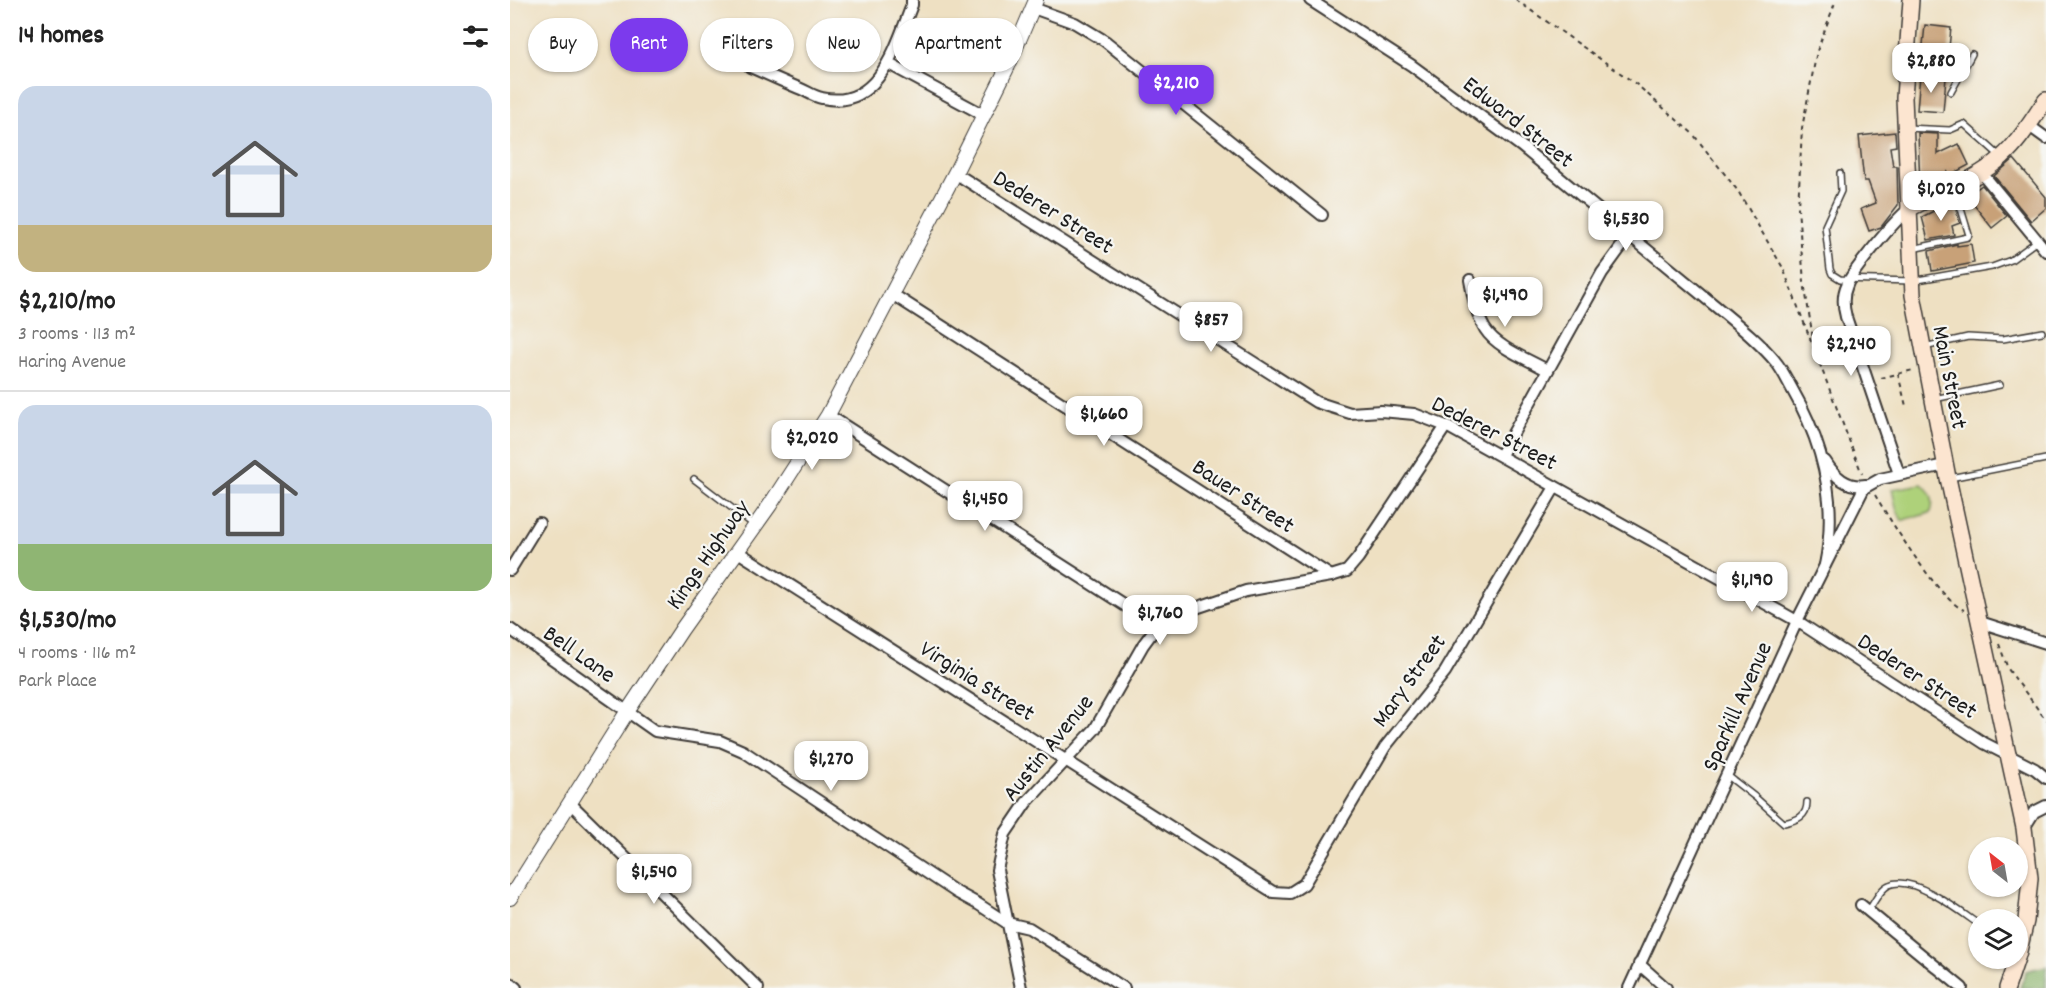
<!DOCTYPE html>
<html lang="en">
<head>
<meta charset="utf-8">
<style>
	:root { --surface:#fff; --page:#f2f2f2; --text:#222; --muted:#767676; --line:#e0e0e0; --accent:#7c3aed }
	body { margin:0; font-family:Dekko,sans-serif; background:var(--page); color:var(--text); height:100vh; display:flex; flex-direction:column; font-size:22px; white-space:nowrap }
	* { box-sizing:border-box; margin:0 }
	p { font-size:20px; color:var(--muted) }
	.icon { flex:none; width:33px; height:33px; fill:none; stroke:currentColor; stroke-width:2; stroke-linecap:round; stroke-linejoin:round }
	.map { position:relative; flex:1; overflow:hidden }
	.panel { display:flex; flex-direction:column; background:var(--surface); width:510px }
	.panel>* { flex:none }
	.banner { position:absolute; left:18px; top:18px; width:570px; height:54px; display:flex; gap:12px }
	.needle { width:39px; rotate:329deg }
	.fabs { position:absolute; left:1458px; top:837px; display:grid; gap:12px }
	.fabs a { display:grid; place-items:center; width:60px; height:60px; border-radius:50%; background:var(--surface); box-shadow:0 2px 4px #0004; font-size:30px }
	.price { position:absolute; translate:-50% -51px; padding:0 14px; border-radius:12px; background:#fff; color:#222; font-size:20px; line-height:39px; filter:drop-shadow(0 2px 3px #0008) }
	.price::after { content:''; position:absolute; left:50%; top:36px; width:18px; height:14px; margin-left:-9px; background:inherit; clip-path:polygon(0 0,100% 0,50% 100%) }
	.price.selected { background:var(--accent); color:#fff }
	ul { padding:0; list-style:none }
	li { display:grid; align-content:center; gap:12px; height:318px; padding:0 18px }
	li+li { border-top:2px solid var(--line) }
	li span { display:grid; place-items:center; height:186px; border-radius:18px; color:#555 }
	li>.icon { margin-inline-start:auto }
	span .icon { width:108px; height:108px; fill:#fffc; stroke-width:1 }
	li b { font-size:26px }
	h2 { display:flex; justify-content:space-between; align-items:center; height:72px; padding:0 18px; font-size:26px }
	.tag { padding:0 21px; border-radius:27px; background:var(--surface); box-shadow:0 2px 4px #0004; font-size:21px; line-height:54px }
	.tag.selected { background:var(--accent); color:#fff }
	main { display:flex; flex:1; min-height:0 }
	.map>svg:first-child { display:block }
	.green { fill:#aed17a; stroke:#65764b; stroke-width:1.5 }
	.forest { fill:#8ab36a; stroke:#536843; stroke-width:1.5 }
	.building { fill:#c8a178 }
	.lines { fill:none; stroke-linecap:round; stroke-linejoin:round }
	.service-casing { stroke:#3c3935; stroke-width:8 }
	.minor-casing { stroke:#3c3935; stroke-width:14 }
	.tertiary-casing { stroke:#3c3935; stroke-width:16 }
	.secondary-casing { stroke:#3c3935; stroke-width:18 }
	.path { stroke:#3c3935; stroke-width:2; stroke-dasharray:4.5 4.5; stroke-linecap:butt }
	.service { stroke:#fff; stroke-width:5 }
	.minor { stroke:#fff; stroke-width:10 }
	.tertiary { stroke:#fff; stroke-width:14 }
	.secondary { stroke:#fce5d0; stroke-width:15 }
	.labels { text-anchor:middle; stroke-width:4.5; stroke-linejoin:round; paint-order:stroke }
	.street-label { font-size:24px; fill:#1c1c1c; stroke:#f6f6f2 }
</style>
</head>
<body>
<main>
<section class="panel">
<h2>14 homes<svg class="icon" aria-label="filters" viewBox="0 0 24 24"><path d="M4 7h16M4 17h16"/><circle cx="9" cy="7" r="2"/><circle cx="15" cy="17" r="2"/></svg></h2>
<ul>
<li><span style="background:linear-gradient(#c9d6e8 75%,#c2b280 0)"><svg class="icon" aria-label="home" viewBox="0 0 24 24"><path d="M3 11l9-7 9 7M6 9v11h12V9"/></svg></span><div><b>$2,210/mo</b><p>3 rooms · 113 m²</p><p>Haring Avenue</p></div></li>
<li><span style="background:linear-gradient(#c9d6e8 75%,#8fb573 0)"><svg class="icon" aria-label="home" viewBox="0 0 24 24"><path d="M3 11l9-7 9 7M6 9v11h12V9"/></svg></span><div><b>$1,530/mo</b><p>4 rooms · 116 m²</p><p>Park Place</p></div></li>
</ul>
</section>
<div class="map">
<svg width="1536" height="988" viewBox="0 0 1536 988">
	<rect width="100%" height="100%" fill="#f6f6f2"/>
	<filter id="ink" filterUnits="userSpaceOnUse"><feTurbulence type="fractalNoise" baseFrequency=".0167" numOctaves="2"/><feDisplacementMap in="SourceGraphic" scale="12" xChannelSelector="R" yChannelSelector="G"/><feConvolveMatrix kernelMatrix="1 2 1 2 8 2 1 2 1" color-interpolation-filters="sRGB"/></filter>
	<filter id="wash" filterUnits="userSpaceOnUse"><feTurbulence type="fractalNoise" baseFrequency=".008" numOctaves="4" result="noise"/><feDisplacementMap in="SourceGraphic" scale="24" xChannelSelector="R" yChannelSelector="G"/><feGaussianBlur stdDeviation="1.35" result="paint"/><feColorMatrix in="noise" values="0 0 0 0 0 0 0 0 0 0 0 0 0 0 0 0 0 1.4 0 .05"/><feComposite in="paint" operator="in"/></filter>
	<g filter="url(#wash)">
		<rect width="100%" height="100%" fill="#eee0c2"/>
		<!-- green -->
		<path class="green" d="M1412,484c9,8 13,16 9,28 -8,5 -20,4 -29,9l-6,-13 -4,-19z"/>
		<!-- forest -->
		<path class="forest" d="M1536,966v22h-26l6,-17z"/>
		<g id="blocks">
			<!-- building -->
			<g class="building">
				<path d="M1415,25l26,3 -4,40 -26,-3z"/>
				<path d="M1410,75l26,3 -3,34 -26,-2z"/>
				<path d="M1385,132l1,14 -6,1 3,19h4l1,39 -17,22 -12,4 -8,-22 15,-6 -8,-22h-4l-5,-45z"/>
				<path d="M1408,133l20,1v20l21,-10 10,21 -19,10 -3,-4 1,4 -2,3 -20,10 -6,-2z"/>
				<path d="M1504,159l32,38v11l-15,13 -37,-45z"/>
				<path d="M1472,185l25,31 -15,12 -25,-32z"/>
				<path d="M1443,201l7,22 -8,3 2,9 -26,5 -6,-23z"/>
				<path d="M1447,244v2l14,-2 3,19 -42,8 -3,-20z"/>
			</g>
		</g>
	</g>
	<g filter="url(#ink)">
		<use href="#blocks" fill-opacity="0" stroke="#3c3935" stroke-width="1.5"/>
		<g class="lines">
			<defs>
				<g id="service">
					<path d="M1397,68l53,7"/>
					<path d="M1441,92l21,-38"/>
					<path d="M1396,128l44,2 14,-6 37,33"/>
					<path d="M1330,173l1,18 -16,35 5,43 2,5 8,5 72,2 80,-14 19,-7 26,-19"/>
					<path d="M1402,249l56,-12 1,-2 -14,-46"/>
					<path d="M1414,347l44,-10 35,2 39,-7"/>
					<path d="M1424,399l66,-14"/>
					<path d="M1440,478l96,-19"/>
					<path d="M184,479l60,46"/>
					<path d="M1218,776l27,21 29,26c13,-3 23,-6 23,-21"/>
					<path d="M1358,911c6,-8 12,-22 21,-26 23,-11 71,26 89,39"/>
				</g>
				<g id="minor">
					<path d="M800,0l101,65 110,81 204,168c18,15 36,30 50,47 7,8 12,19 17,28 31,54 46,114 33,176"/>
					<path d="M523,8l42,15 30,18 217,174"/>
					<path d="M379,64l95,51"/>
					<path d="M240,67c17,7 34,15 51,22 7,3 14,8 21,9 57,13 74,-53 90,-93v-5"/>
					<path d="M1518,125l18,13"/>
					<path d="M1471,172l65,79"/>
					<path d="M445,173l361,229 34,11 31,-2 33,3 32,12 351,195 187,122 51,26 11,9"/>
					<path d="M960,280c3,16 6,34 15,49 12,19 43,30 62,41"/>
					<path d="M382,294l439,282"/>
					<path d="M318,415l329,211"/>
					<path d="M991,455l101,-182 27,-37"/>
					<path d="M1315,461c10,16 22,27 41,24"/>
					<path d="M1389,474l-53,-157c-3,-11 -4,-21 1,-32 5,-14 50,-67 62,-76"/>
					<path d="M228,552l535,340 17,1 14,-9 81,-137 60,-75 110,-185"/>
					<path d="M0,570l29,-47"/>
					<path d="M1470,622l66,21"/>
					<path d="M0,629l145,102 65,10 23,10 213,141 22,12 29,19 22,5 95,60"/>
					<path d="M60,803l188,185"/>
					<path d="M1514,828l10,-16 12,-6"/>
					<path d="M1351,905l101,83"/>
					<path d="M1129,964l27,24"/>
					<path d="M0,983l6,5"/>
					<path d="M511,988l-24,-118 8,-36 21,-31 69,-74 48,-84 14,-19 24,-13 65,-22 85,-15 16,-5 11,-13 88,-132"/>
					<path d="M1119,988l168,-367 67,-133 16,-9 65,-14"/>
				</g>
				<path id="tertiary" d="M0,898l117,-186 55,-83 88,-124 58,-90 127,-242 53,-107 28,-66"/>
				<g id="secondary">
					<path d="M1401,0l-7,98 9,197 35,183 76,350 6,50 -4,43 -8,34"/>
					<path d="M1399,209c30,-16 70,-30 94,-53 18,-16 30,-38 43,-56"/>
					<path d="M1497,988l10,-30"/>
				</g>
			</defs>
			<!-- service casing -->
			<use href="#service" class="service-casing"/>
			<!-- minor casing -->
			<use href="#minor" class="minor-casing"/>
			<!-- tertiary casing -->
			<use href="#tertiary" class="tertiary-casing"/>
			<!-- secondary casing -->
			<use href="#secondary" class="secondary-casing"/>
			<!-- path -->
			<g class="path">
				<path d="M1006,0l120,84 57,50 45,57 45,77 79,206"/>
				<path d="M1304,345l-10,-63 -6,-74 4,-80 15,-77 19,-51"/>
				<path d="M1388,374l8,32"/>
				<path d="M1371,378l32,-8"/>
				<path d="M1365,495c15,25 65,106 89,115"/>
				<path d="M1489,644l9,25 38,51"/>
			</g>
			<!-- service -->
			<use href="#service" class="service"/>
			<!-- minor -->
			<use href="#minor" class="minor"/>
			<!-- tertiary -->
			<use href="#tertiary" class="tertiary"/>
			<!-- secondary -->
			<use href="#secondary" class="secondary"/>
		</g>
	</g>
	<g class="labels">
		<!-- street labels -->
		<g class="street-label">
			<text transform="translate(1009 121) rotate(38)" y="8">Edward Street</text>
			<text transform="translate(544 211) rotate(32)" y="8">Dederer Street</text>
			<text transform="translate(1441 377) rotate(79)" y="8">Main Street</text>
			<text transform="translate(985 432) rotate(27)" y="8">Dederer Street</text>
			<text transform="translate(734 495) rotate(33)" y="8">Bauer Street</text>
			<text transform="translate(197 554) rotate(-55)" y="8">Kings Highway</text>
			<text transform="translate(70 653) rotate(35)" y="8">Bell Lane</text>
			<text transform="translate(1408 675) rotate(33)" y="8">Dederer Street</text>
			<text transform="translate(468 680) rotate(32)" y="8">Virginia Street</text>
			<text transform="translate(898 680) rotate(-54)" y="8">Mary Street</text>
			<text transform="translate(1226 706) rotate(-66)" y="8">Sparkill Avenue</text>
			<text transform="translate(537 747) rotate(-51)" y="8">Austin Avenue</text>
		</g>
	</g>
</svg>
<div class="fabs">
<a><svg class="needle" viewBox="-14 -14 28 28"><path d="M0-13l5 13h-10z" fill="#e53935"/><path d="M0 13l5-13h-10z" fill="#767676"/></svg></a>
<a><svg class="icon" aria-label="layers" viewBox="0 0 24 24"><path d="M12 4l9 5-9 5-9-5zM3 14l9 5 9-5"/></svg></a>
</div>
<b class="price" style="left:1421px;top:94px">$2,880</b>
<b class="price selected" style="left:666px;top:116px">$2,210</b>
<b class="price" style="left:1431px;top:222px">$1,020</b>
<b class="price" style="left:1116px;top:252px">$1,530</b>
<b class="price" style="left:995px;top:328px">$1,490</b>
<b class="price" style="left:701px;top:353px">$857</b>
<b class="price" style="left:1341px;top:377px">$2,240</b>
<b class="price" style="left:594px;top:447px">$1,660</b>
<b class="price" style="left:302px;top:471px">$2,020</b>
<b class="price" style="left:475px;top:532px">$1,450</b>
<b class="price" style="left:1242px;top:613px">$1,190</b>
<b class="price" style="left:650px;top:646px">$1,760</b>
<b class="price" style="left:321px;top:792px">$1,270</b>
<b class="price" style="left:144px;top:905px">$1,540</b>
<div class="banner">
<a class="tag">Buy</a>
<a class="tag selected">Rent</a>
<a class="tag">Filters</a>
<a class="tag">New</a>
<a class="tag">Apartment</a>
</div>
</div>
</main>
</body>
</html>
